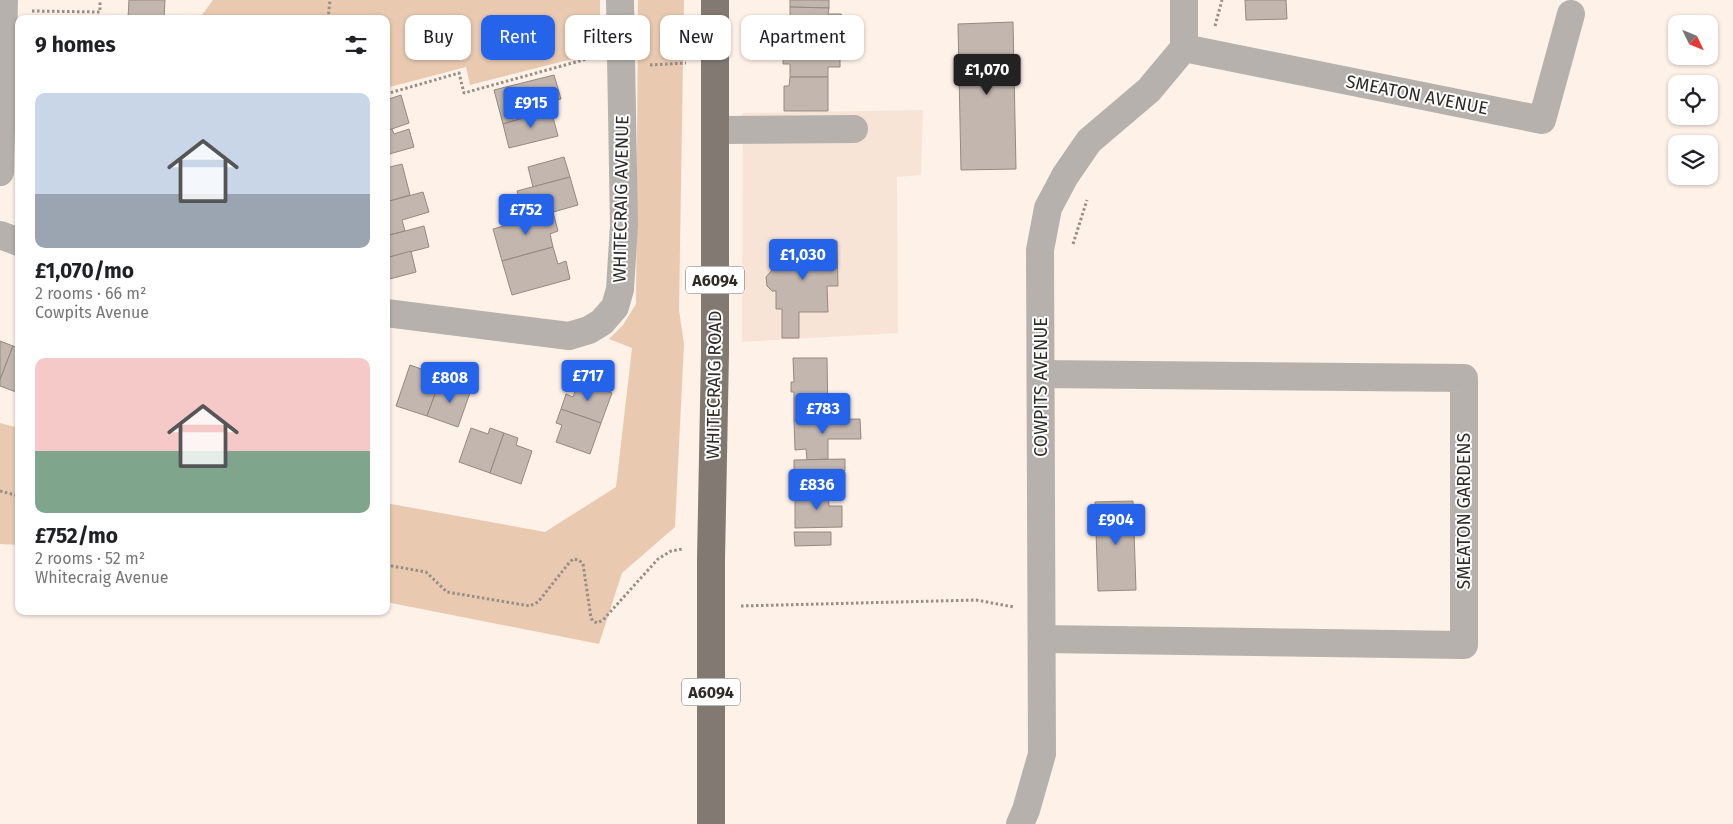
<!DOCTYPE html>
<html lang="en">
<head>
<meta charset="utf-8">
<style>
	:root { --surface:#fff; --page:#f6f6f6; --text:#202124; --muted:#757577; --accent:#2563eb }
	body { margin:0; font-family:"Fira Sans",sans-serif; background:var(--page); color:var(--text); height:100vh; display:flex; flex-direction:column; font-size:19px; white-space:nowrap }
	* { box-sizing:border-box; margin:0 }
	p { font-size:16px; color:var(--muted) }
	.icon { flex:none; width:28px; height:28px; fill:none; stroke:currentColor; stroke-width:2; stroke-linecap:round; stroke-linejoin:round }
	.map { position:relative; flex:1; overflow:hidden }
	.details { position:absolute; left:15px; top:15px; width:375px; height:600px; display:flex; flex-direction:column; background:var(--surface); border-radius:10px; box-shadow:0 1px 4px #0004 }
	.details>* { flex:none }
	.hud { position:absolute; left:405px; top:15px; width:475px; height:45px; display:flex; gap:10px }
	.needle { width:32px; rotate:133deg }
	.controls { position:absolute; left:1668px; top:15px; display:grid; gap:10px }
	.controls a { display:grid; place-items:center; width:50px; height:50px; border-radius:10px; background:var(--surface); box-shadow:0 1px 4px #0004; font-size:25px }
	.price { position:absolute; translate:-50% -42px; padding:0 11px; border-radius:5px; background:var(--accent); color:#fff; font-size:16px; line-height:32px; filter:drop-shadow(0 1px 2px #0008) }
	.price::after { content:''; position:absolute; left:50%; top:30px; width:15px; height:11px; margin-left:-8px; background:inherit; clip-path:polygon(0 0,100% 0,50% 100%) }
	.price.current { background:#222; color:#fff }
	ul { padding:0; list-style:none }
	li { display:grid; align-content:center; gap:10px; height:265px; padding:0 20px }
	li span { display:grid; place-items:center; height:155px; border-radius:10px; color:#555 }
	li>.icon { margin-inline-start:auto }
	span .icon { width:90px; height:90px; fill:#fffc; stroke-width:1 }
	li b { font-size:21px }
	h2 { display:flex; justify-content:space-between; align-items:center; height:60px; padding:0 20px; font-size:21px }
	.pill { padding:0 18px; border-radius:10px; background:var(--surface); box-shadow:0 1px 4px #0004; font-size:18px; line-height:45px }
	.pill.current { background:var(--accent); color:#fff }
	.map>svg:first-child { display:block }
	.built { fill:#f7e4d6 }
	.green { fill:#e9cab1 }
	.building { fill:#c2b6ae; stroke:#948980 }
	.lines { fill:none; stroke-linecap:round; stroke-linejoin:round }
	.path { stroke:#968e87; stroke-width:3; stroke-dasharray:2.5 2.5; stroke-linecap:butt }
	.minor { stroke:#b6b1ad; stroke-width:28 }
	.major { stroke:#827972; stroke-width:28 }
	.labels { text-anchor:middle; stroke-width:4; stroke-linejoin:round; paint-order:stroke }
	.shield { fill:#fff; stroke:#6d6a67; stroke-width:1 }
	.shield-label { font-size:16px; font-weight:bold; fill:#2e2a26 }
	.street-label { font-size:18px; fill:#2e2a26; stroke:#fff }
</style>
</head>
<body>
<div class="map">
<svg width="1733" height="824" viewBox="0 0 1733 824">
	<rect width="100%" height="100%" fill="#fef1e8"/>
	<!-- built -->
	<path class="built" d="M923,110l-2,65 -24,2 1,156 -156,9 1,-229z"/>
	<!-- green -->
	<g class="green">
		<path d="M213,0h387v52l-130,33 -4,-18 -80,21v-69h-187z"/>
		<path d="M638,0h46l-5,310 5,34 -9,183 -53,46 -23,71 -213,-42v-99l159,29 71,-45 16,-139 -23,-9 14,-14 13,-21z"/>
		<path d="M0,423l19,5v117l-19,-1z"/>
	</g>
	<!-- building -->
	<g class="building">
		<path d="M129,0h36l-1,19 -36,-1z"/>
		<path d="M790,0h39v8l-39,-1z"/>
		<path d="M1245,0h41l1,19 -41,1z"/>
		<path d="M790,7l39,1 -1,6h13l5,5v5l-5,5h-13v12h-44v-24h6z"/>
		<path d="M1013,22l3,147 -55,1 -3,-146z"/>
		<path d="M783,52l57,1v14h-12v10h-38v-13h-7z"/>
		<path d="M554,75l7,24 -12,3 2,8 -48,14 -9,-34z"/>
		<path d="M790,77h38v34h-44v-25h5z"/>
		<path d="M401,95l8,28 -23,8v-31z"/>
		<path d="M551,110l7,26 -49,12 -6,-24z"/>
		<path d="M392,129l2,5 15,-5 5,18 -28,8v-24z"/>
		<path d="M564,157l6,20 -37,10 -5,-20z"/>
		<path d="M402,164l8,31 -24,7v-34z"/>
		<path d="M570,177l8,28 -53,15 -8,-29z"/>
		<path d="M423,192l6,20 -27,8 3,11 -19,5v-34z"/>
		<path d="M553,212l5,19 -8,3 3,13 -51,14 -9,-32z"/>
		<path d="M424,226l5,21 -43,11v-22z"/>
		<path d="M837,241l1,45h-11l1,26h-29v26h-17v-29h-6v-18h-4l-5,-5 -1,-9 6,-7h4l-1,-16h6v-12z"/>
		<path d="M553,247l5,17 8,-3 4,18 -58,16 -10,-34z"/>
		<path d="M411,251l5,21 -30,8v-22z"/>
		<path d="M0,341l13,5 -13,34z"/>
		<path d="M13,346l6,2v45l-19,-7v-6z"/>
		<path d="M793,358h34l1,62h-34v-28h-3v-10h3z"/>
		<path d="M410,365l14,5 -2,7 17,6 -12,33 -31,-10z"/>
		<path d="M579,380l33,13 -11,30 -40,-14 5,-15 7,3z"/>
		<path d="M458,382l14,5 -14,40 -31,-11 12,-33 17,6z"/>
		<path d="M561,409l40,14 -11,31 -34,-12 6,-17 -6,-2z"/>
		<path d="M860,419l1,20h-33v20l-21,1 -1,-11 -11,1 -1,-30z"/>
		<path d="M471,428l17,6 2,-6 14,5 -14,40 -31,-11z"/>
		<path d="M504,433l14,5 -2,7 16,6 -11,33 -31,-11z"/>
		<path d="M845,459v12h-17v17h-34v-28z"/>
		<path d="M807,488h21l1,18h13v21l-47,1v-29h12z"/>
		<path d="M1133,501l3,89 -38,1 -3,-89z"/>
		<path d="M794,532h37v13l-36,1z"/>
	</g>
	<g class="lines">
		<!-- path -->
		<g class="path">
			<path d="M32,11l68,1v-12"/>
			<path d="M328,19l2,-19"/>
			<path d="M1215,26l7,-26"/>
			<path d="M650,65l36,-2"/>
			<path d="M386,94l73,-21 5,20 130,-36"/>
			<path d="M1073,244l14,-44"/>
			<path d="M0,491l19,5"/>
			<path d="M386,565l40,7 21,20 83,14 8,-4 31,-39 4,-4 6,1 4,4 8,54 2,3 4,2 6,-3 55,-61 13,-8 12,-2"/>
			<path d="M741,606l235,-6 38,7"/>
		</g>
		<!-- minor -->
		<g class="minor">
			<path d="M1184,48l358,72 29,-106"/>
			<path d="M716,130l138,-1"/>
			<path d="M0,172l4,-172"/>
			<path d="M0,235l19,7"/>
			<path d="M386,313l183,23 20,-6 13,-8 13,-15 5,-18 4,-64 -4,-225"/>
			<path d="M1041,374l423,4v267l-422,-6"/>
			<path d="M1020,824l6,-14 16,-56 -2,-504 8,-42 17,-32 24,-35 60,-51 35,-42v-48"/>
		</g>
		<!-- major -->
		<path class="major" d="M711,824v-264l4,-207v-353"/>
	</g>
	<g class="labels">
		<!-- shield labels -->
		<g class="shield">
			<rect x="686" y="266.5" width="58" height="27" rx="4"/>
			<rect x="682" y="678.5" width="58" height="27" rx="4"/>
		</g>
		<g class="shield-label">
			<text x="715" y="286">A6094</text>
			<text x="711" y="698">A6094</text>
		</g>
		<!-- street labels -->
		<g class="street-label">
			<text transform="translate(1417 95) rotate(11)" y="6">SMEATON AVENUE</text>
			<text transform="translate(621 199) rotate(-89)" y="6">WHITECRAIG AVENUE</text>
			<text transform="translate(714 385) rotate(-89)" y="6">WHITECRAIG ROAD</text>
			<text transform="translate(1041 387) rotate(-90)" y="6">COWPITS AVENUE</text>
			<text transform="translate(1464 511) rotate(-90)" y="6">SMEATON GARDENS</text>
		</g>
	</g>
</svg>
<div class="controls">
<a><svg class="needle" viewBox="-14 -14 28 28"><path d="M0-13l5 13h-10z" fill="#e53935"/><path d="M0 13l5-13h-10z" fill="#757577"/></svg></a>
<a><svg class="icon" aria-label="locate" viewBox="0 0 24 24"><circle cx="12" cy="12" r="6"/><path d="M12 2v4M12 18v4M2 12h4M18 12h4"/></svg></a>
<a><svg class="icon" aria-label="layers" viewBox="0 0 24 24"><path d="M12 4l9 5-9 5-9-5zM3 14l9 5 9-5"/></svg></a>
</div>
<b class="price current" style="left:987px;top:96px">£1,070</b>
<b class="price" style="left:531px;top:129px">£915</b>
<b class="price" style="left:526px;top:236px">£752</b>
<b class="price" style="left:803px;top:281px">£1,030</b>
<b class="price" style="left:588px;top:402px">£717</b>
<b class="price" style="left:450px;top:404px">£808</b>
<b class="price" style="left:823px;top:435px">£783</b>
<b class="price" style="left:817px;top:511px">£836</b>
<b class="price" style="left:1116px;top:546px">£904</b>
<div class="hud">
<a class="pill">Buy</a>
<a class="pill current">Rent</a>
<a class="pill">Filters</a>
<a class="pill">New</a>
<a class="pill">Apartment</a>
</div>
<section class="details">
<h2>9 homes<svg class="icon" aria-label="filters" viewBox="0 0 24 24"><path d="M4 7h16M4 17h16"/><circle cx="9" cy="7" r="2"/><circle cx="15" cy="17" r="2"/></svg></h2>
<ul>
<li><span style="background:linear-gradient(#c9d6e8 65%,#9aa5b1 0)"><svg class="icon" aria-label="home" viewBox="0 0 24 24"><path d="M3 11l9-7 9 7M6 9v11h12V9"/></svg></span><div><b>£1,070/mo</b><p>2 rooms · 66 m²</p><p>Cowpits Avenue</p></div></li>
<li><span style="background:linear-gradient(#f6c9c9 60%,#7fa58c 0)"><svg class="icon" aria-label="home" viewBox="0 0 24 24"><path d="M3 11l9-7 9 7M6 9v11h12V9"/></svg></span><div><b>£752/mo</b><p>2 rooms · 52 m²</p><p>Whitecraig Avenue</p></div></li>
</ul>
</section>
</div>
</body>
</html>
